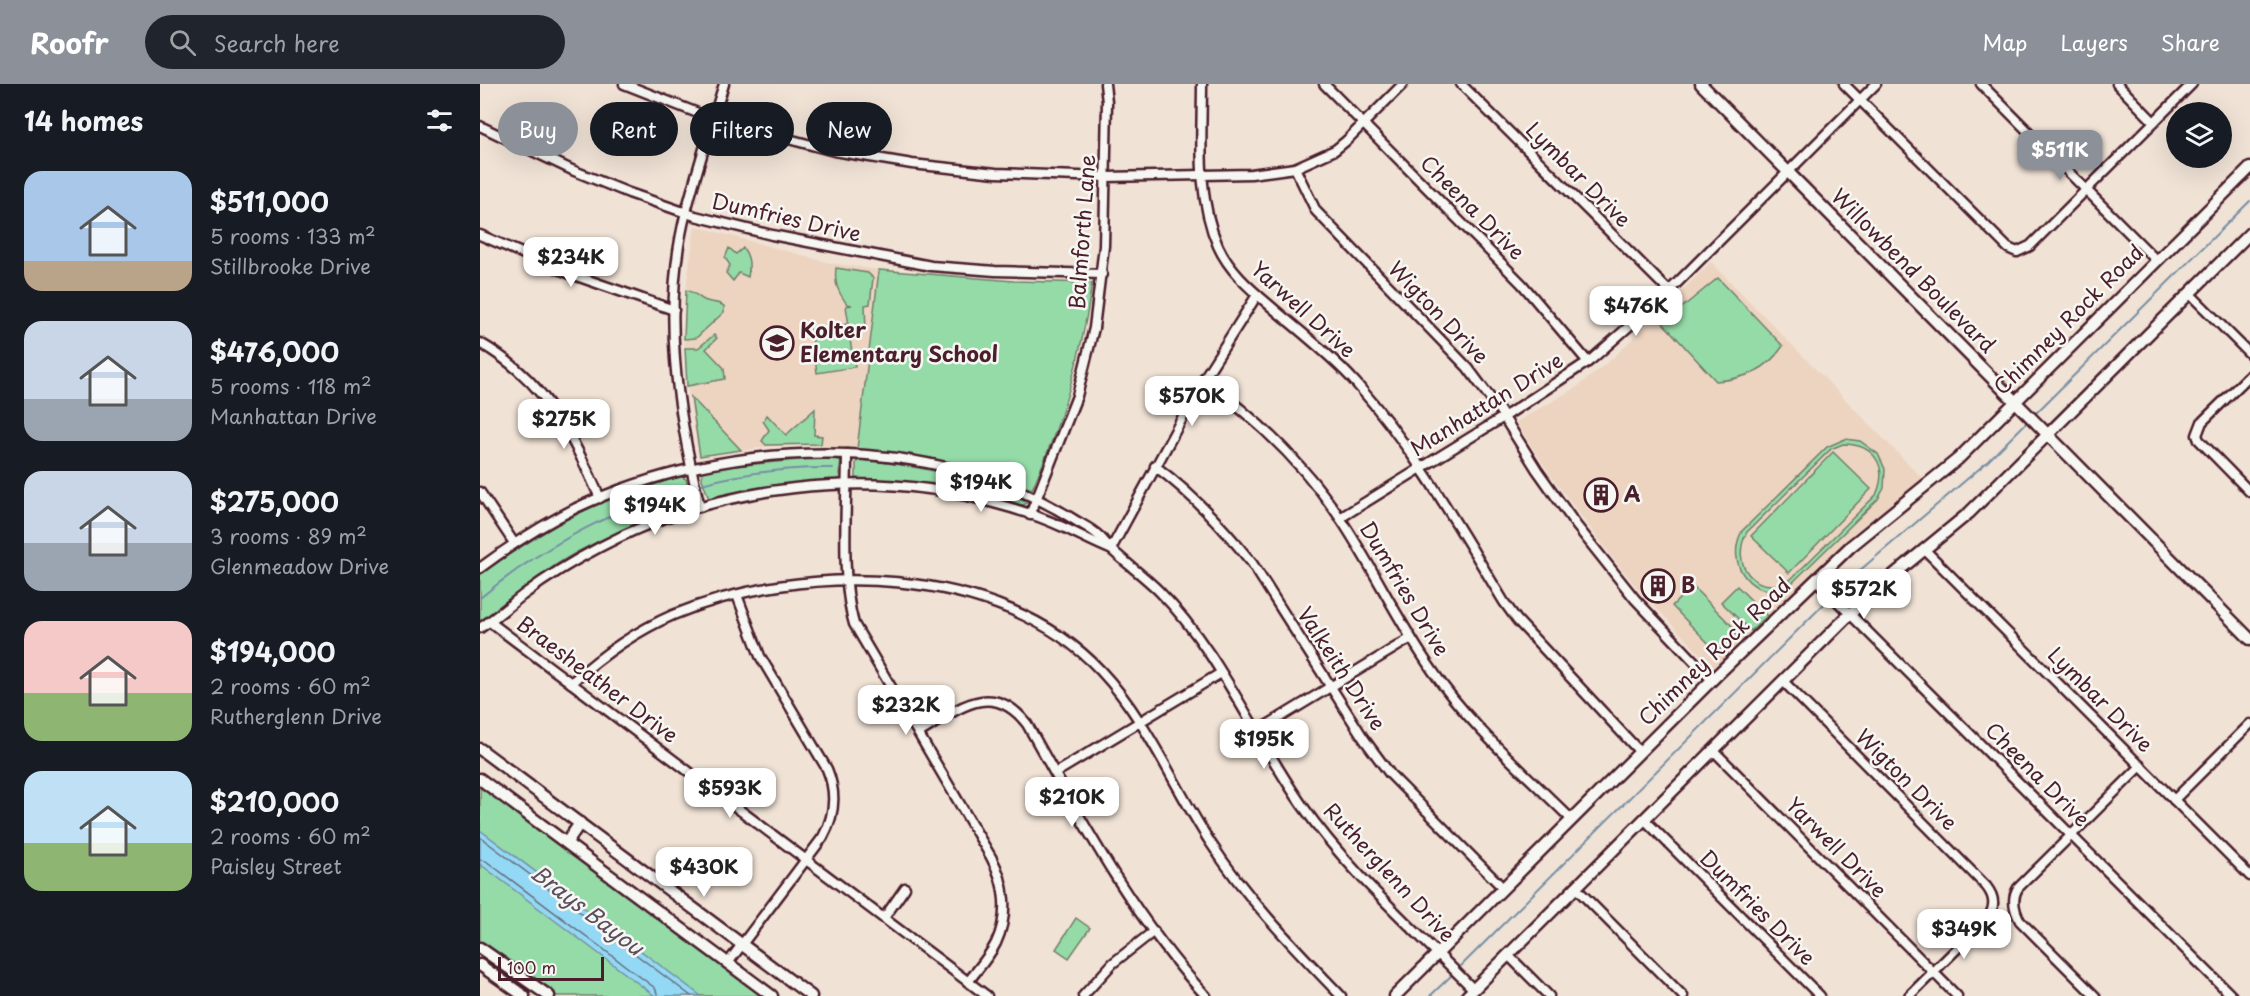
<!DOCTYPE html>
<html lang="en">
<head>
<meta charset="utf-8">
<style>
	:root { --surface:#171b24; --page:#20242c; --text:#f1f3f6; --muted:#9ea1a6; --accent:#8c9099 }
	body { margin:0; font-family:"Playpen Sans",sans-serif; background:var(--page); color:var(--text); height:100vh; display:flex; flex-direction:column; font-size:22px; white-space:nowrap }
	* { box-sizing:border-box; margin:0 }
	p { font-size:20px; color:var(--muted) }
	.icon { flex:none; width:33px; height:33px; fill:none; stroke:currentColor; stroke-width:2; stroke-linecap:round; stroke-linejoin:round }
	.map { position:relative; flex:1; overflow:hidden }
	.drawer { display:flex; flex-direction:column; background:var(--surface); width:480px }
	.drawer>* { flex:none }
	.top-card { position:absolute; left:18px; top:18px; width:570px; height:54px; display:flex; gap:12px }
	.fabs { position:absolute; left:1686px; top:18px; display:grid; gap:12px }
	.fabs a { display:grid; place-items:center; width:66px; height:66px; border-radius:50%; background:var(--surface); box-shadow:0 6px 24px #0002; font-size:30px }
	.scale { position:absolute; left:18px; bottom:15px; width:106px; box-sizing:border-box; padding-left:6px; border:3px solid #4a1f2b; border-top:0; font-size:16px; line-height:21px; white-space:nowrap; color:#4a1f2b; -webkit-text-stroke:4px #f6f6f2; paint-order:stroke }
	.price { position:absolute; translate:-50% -51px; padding:0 14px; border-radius:12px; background:#fff; color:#222; font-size:20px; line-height:39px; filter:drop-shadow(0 2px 3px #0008) }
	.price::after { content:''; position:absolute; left:50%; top:36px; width:18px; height:14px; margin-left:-9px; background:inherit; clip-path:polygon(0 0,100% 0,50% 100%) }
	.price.active { background:var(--accent); color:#fff }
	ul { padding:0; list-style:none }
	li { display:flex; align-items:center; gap:18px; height:150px; padding:0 24px }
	li span { display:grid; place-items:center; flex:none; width:168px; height:120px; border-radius:18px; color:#555 }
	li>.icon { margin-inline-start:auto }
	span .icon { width:72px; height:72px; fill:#fffc; stroke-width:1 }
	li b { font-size:26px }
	h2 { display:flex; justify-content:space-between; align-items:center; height:72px; padding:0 24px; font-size:26px }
	.chip { padding:0 21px; border-radius:27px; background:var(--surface); box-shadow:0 6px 24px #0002; font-size:21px; line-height:54px }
	.chip.active { background:var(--accent); color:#fff }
	header { display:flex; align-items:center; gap:36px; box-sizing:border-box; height:84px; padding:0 30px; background:var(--accent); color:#fff }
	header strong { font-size:28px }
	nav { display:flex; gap:33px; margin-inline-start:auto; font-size:21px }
	.search { width:420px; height:54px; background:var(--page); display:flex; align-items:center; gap:15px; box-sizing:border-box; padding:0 21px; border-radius:33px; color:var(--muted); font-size:22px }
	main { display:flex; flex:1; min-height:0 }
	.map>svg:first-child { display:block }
	.built { fill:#ecd4c1 }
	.green { fill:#95dba8; stroke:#707d6a; stroke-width:1.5; fill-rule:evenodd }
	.water { fill:#93d9f5; stroke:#768fa4; stroke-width:1.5 }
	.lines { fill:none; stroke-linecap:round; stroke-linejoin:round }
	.shore { stroke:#67697c; stroke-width:1.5 }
	.stream { stroke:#768fa4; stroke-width:2 }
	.minor-casing { stroke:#4a1f2b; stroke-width:13 }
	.major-casing { stroke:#4a1f2b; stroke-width:15 }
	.minor { stroke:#f6f6f2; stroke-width:8 }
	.major { stroke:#f6f6f2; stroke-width:10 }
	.labels { text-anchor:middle; stroke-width:5; stroke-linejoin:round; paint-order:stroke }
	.street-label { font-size:21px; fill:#4a1f2b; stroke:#f6f6f2 }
	.poi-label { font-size:21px; font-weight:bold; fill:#4a1f2b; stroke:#f6f6f2; text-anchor:start }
	.water-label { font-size:22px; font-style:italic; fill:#5c4e5e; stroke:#f6f6f2 }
</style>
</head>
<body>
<header>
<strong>Roofr</strong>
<div class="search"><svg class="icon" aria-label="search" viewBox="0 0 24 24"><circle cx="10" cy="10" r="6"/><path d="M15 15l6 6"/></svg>Search here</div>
<nav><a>Map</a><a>Layers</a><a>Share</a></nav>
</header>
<main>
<section class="drawer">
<h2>14 homes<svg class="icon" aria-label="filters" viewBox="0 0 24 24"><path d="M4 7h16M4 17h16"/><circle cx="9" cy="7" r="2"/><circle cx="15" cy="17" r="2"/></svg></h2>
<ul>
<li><span style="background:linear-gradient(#a9c7e8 75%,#b9a48a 0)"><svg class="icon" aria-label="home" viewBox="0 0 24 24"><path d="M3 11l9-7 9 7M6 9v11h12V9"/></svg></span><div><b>$511,000</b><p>5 rooms · 133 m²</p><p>Stillbrooke Drive</p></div></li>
<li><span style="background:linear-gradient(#c9d6e8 65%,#9aa5b1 0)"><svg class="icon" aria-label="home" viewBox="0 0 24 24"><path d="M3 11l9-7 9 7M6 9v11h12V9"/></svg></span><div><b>$476,000</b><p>5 rooms · 118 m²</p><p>Manhattan Drive</p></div></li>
<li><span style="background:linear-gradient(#c9d6e8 60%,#9aa5b1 0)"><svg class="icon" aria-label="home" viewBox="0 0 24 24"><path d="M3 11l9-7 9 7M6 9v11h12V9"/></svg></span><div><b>$275,000</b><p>3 rooms · 89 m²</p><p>Glenmeadow Drive</p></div></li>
<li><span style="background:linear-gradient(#f6c9c9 60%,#8fb573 0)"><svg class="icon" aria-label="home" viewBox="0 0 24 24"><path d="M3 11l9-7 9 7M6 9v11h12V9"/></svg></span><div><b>$194,000</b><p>2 rooms · 60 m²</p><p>Rutherglenn Drive</p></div></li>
<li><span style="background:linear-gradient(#bfe0f5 60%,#8fb573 0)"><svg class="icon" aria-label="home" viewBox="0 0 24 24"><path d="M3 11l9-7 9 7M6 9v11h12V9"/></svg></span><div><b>$210,000</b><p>2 rooms · 60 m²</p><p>Paisley Street</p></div></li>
</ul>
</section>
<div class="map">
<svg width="1770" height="912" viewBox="0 0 1770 912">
	<rect width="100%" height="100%" fill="#f0e2d5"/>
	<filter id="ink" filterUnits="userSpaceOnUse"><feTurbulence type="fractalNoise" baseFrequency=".0167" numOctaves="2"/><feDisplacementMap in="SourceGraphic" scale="12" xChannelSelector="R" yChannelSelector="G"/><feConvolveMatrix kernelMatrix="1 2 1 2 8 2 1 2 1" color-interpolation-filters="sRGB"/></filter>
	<g filter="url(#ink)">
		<!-- built -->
		<g class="built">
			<path d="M215,142l135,37 49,7 -22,179 -58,-4 -34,2 -66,11 -12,-72 -3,-47 3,-58z"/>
			<path d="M1231,178l212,217 -69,54 -137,134h-5l-24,-26 -49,-51 -24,-29 -64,-85 -35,-54 61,-35 35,-28z"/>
		</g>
		<!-- green -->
		<g class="green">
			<path d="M249,164l7,6 7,-6c7,9 7,18 5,29l-9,-4 -6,8 -7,-8 4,-8 -5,-7z"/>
			<path d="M356,184l32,5 5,5 -3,26 -5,1 1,26 -16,1 -4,-26 6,-1 -5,-1c-9,-12 -13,-21 -11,-36z"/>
			<path d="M399,186l135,11 78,2c-10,72 -30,140 -60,206 -61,-23 -111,-34 -175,-40z"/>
			<path d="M1238,194l65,68c-16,24 -38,33 -67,35l-53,-58z"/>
			<path d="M206,206c8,2 11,6 18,10 8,4 13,1 20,6v6l-28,26 -12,1z"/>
			<path d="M367,240l8,43 -38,6 -6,-44z"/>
			<path d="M234,251l3,3 -11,11 18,19 1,11 -38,7 -2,-38h13z"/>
			<path d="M211,313l50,53 -41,6z"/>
			<path d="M335,325l-1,26 8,1 -1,8 -55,1 -4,-4 7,-11 -6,-9 4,-6 19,20z"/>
			<path d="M1365,355l15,2 18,13 7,15 -1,19 -6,11 -89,87c-36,17 -65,-22 -47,-55l85,-84zM1363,360c31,0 46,22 33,51l-86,85c-34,18 -61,-16 -43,-48l84,-83z"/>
			<path d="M1353,368l38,37 -82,84 -38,-37z"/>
			<path d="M350,373l11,4 -3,19 -78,8 -51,11 -7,-20 1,-8 20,-4z"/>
			<path d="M381,376c35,3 144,20 166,43l-6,3 -95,-21 -66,-5 -4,-1v-17z"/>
			<path d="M200,392l6,3 5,18 -1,7c-35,13 -70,26 -103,43 -39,19 -72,49 -107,75v-47l6,-5c40,-27 82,-55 128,-72 22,-8 44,-14 66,-22z"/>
			<path d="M1212,502l46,46 -21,20 -45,-46z"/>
			<path d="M1257,502l30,30 -16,15 -30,-29z"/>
			<path d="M0,700l284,212h-207l-77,-53z"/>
			<path d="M596,834l14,10 -21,30 -13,-9z"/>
		</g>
		<!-- water -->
		<path class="water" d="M0,746l221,166h-46l-175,-132z"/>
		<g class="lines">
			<!-- shore -->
			<g class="shore">
				<path d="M0,753l211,159"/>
				<path d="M0,776l6,1 169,127 3,8"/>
			</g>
			<!-- stream -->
			<g class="stream">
				<path d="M1553,332l217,-215"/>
				<path d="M1355,510l17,-17 134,-114 43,-43"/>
				<path d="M0,514c98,-81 225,-132 353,-130"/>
				<path d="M978,885l372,-371"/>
				<path d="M950,912l24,-23"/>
			</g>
			<defs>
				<g id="minor">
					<path d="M144,0l89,35 121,32 78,13 84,9 110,4 145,-3 44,-6 40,-18 11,-9 57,-57"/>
					<path d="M722,0c0,53 -6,112 16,162 12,27 35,45 57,64 27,23 57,46 81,73 59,67 102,143 148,219l13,18 123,132"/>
					<path d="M844,0l198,200 66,78"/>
					<path d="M981,0l208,207"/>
					<path d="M1364,0l164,164 9,4 13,-6 162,-162"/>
					<path d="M1501,0l176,177"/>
					<path d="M1637,0l37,38"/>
					<path d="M0,42l92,44 57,23 66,23 77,19 159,31 64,5 107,3"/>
					<path d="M815,84l21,43 152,157 32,43 37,59 39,55 59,74 77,81"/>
					<path d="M0,151l88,38 106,37"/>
					<path d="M1709,209l61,61"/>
					<path d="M0,259c65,37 91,90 120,155"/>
					<path d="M1770,291l-48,47 -5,13 2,5 51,52"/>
					<path d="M723,296c53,38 101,84 137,138 33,49 58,104 92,152 38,56 92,102 140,150"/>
					<path d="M367,370c0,52 -7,121 7,170l137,233c15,27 18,58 5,86 -7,14 -19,27 -28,39"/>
					<path d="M675,382c38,28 68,61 97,97l112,176 26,35 113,114"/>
					<path d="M0,408l34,51"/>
					<path d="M220,423c-23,-96 -39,-198 -14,-295 11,-43 25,-86 38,-128"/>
					<path d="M550,431l47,-119 17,-68 10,-82 3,-144 -2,-18"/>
					<path d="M860,434l170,-105 82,-54 77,-68 207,-207"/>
					<path d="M631,465l92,-169 54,-85"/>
					<path d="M1444,465l326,327"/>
					<path d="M0,484c31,-23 62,-43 96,-60 151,-71 358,-79 502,14 7,4 15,8 21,14 5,4 8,10 13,14 15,14 32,26 47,41 61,61 94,144 143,214 48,69 114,125 171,184"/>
					<path d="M1336,496l416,416"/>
					<path d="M10,538l497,374"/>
					<path d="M0,544c15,-10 29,-22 43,-33 24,-18 50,-34 77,-48 116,-62 270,-81 397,-43 23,6 47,14 68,24 15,7 30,15 45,21"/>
					<path d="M1303,597l203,205c9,11 10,21 1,33l-78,77"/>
					<path d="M91,599c31,-28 63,-51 102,-68 129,-54 327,-52 428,56 46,49 72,114 109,171 37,57 84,105 131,154"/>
					<path d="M776,648l155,-94"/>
					<path d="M439,649c38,-23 72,-55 108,-9 53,94 105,192 179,272"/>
					<path d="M1234,667l243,245"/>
					<path d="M575,689l166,-100"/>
					<path d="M1694,716l76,-76"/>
					<path d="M1164,735l176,177"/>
					<path d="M1095,803l108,109"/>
					<path d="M404,834l21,-30"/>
					<path d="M1028,871l41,41"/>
					<path d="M248,879l95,-126c12,-22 14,-44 4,-68l-67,-113 -23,-61"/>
					<path d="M603,912l30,-33 41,-32"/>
					<path d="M1615,912l-75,-75c-6,-11 -9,-22 -2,-33l123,-122"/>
				</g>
				<g id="major">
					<path d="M1221,0l549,555"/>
					<path d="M0,665l331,247"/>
					<path d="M0,695l292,217"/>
					<path d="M87,758l13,-19"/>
					<path d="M0,864l69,48"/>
					<path d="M0,881l44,31"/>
					<path d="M915,912l322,-321 134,-129 107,-87 292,-291"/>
					<path d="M987,912l383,-382 30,-28 89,-73 281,-280"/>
				</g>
			</defs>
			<!-- minor casing -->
			<use href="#minor" class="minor-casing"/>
			<!-- major casing -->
			<use href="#major" class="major-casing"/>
			<!-- minor -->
			<use href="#minor" class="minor"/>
			<!-- major -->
			<use href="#major" class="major"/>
		</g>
	</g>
	<!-- icons -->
	<defs>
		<symbol id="school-ring" viewBox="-11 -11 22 22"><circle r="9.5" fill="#f6f6f2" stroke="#4a1f2b" stroke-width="1.5"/><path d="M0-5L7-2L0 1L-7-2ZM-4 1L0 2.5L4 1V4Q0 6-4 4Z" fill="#4a1f2b"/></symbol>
		<symbol id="building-ring" viewBox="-11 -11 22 22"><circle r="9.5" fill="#f6f6f2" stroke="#4a1f2b" stroke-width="1.5"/><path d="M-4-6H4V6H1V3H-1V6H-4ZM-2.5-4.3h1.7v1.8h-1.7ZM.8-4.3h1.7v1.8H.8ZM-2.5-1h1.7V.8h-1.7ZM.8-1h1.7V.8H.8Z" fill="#4a1f2b"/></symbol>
	</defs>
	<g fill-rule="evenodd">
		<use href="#school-ring" x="278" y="240" width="38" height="38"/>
		<use href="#building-ring" x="1102" y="392" width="38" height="38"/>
		<use href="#building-ring" x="1159" y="483" width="38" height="38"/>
	</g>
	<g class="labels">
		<!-- street labels -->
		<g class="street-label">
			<text transform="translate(1098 91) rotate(45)" y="7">Lymbar Drive</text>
			<text transform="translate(992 124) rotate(45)" y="7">Cheena Drive</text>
			<text transform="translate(306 134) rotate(13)" y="7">Dumfries Drive</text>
			<text transform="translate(603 148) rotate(-86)" y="7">Balmforth Lane</text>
			<text transform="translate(1433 187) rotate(45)" y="7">Willowbend Boulevard</text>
			<text transform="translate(823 226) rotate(42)" y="7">Yarwell Drive</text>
			<text transform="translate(958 229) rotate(46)" y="7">Wigton Drive</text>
			<text transform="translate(1589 236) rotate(-45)" y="7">Chimney Rock Road</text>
			<text transform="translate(1007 321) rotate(-32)" y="7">Manhattan Drive</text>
			<text transform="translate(924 505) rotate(59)" y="7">Dumfries Drive</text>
			<text transform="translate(1235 568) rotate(-44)" y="7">Chimney Rock Road</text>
			<text transform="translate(861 585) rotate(57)" y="7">Valkeith Drive</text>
			<text transform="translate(117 596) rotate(37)" y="7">Braesheather Drive</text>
			<text transform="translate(1620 616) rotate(45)" y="7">Lymbar Drive</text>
			<text transform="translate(1557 691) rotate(45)" y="7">Cheena Drive</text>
			<text transform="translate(1426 696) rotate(45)" y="7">Wigton Drive</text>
			<text transform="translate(1356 764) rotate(45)" y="7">Yarwell Drive</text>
			<text transform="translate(909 789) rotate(47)" y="7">Rutherglenn Drive</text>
			<text transform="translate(1277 824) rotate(45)" y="7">Dumfries Drive</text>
		</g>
		<!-- poi labels -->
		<g class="poi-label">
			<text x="320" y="254">Kolter<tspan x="320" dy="24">Elementary School</tspan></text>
			<text x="1144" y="418">A</text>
			<text x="1201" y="509">B</text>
		</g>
		<!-- water labels -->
		<g class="water-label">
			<text transform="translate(107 826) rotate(37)" y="8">Brays Bayou</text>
		</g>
	</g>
</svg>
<div class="fabs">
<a><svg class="icon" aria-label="layers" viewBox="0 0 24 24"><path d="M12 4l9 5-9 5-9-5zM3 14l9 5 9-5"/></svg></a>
</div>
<div class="scale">100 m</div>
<b class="price active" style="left:1580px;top:97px">$511K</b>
<b class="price" style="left:91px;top:204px">$234K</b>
<b class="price" style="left:1156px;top:253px">$476K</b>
<b class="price" style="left:712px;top:343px">$570K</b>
<b class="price" style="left:84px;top:366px">$275K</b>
<b class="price" style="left:501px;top:429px">$194K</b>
<b class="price" style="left:175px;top:452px">$194K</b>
<b class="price" style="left:1384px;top:536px">$572K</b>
<b class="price" style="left:426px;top:652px">$232K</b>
<b class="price" style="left:784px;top:686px">$195K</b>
<b class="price" style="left:250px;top:735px">$593K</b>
<b class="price" style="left:592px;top:744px">$210K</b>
<b class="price" style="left:224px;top:814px">$430K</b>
<b class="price" style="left:1484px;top:876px">$349K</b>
<div class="top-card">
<a class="chip active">Buy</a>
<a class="chip">Rent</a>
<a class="chip">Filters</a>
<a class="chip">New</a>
</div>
</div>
</main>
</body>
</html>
